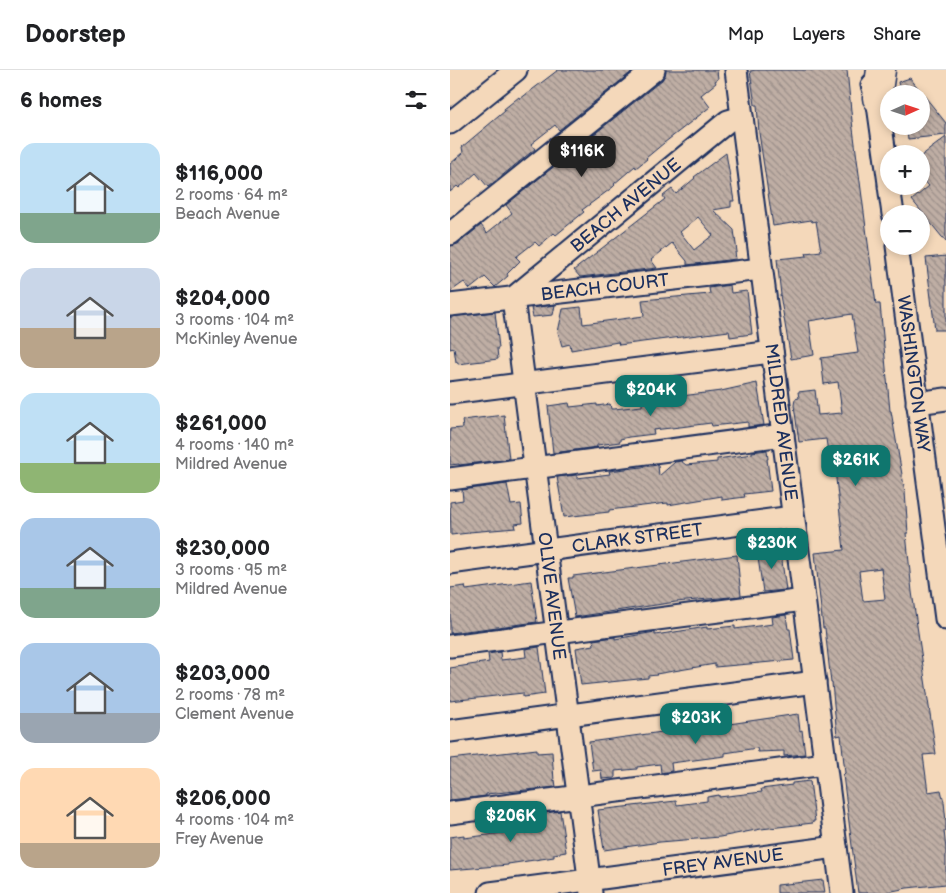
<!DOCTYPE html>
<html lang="en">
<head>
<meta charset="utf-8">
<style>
	:root { --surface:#fff; --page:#f6f6f6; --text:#202124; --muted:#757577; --line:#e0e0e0; --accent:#0f766e }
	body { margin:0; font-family:"Balsamiq Sans",sans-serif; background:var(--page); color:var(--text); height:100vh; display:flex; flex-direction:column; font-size:19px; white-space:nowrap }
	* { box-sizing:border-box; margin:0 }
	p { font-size:16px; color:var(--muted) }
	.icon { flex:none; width:28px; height:28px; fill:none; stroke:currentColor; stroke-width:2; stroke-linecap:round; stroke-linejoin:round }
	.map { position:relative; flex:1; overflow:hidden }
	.panel { display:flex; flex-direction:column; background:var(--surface); width:450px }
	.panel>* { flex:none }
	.needle { width:32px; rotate:87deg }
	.fabs { position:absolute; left:430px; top:15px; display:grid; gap:10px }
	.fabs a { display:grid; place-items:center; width:50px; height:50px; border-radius:50%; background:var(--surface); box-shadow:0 2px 8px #0003; font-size:25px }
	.price { position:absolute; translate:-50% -42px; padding:0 11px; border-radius:10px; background:var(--accent); color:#fff; font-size:16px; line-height:32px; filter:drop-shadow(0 1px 2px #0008) }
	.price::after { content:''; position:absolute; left:50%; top:30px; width:15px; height:11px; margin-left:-8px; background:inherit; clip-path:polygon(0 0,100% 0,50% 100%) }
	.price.active { background:#222; color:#fff }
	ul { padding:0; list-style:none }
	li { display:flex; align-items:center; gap:15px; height:125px; padding:0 20px }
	li span { display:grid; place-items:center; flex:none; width:140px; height:100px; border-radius:15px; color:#555 }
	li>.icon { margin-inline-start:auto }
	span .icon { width:60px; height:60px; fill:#fffc; stroke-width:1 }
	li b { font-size:21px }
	h2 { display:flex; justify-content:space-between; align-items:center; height:60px; padding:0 20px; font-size:21px }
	header { display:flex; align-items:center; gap:30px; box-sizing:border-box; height:70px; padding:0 25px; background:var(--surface); border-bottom:1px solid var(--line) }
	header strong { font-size:24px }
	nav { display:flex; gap:28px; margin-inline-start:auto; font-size:18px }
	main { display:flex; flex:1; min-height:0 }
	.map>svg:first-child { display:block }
	.building { fill:url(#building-back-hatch); stroke:#1b2f5e; fill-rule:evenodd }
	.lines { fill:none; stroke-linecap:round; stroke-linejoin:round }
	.minor-casing { stroke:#1b2f5e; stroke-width:25 }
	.major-casing { stroke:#1b2f5e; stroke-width:31 }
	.minor { stroke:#f4d8ba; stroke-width:21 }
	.major { stroke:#f4d8ba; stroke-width:28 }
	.labels { text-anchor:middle; stroke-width:4.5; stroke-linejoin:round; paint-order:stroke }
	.street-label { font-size:18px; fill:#1b2f5e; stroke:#f4d8ba }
</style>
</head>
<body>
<header>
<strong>Doorstep</strong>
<nav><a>Map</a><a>Layers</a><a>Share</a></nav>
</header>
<main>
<section class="panel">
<h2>6 homes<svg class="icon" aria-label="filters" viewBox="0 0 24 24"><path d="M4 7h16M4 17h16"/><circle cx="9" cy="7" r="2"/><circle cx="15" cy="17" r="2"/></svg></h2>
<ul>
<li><span style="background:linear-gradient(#bfe0f5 70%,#7fa58c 0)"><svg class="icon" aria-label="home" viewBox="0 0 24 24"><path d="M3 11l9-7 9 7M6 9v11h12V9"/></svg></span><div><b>$116,000</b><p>2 rooms · 64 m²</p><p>Beach Avenue</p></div></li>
<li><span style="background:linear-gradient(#c9d6e8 60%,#b9a48a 0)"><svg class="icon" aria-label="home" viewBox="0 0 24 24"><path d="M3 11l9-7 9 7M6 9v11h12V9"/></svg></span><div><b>$204,000</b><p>3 rooms · 104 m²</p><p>McKinley Avenue</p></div></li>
<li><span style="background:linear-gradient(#bfe0f5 70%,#8fb573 0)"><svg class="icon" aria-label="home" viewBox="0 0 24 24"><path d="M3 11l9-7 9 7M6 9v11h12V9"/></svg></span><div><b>$261,000</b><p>4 rooms · 140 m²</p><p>Mildred Avenue</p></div></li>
<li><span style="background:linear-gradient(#a9c7e8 70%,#7fa58c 0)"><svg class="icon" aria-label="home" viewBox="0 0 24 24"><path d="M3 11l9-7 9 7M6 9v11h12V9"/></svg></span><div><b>$230,000</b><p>3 rooms · 95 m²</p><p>Mildred Avenue</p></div></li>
<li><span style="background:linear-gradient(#a9c7e8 70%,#9aa5b1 0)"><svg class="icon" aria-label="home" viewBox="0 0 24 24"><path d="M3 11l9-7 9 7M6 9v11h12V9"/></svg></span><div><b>$203,000</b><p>2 rooms · 78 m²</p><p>Clement Avenue</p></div></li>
<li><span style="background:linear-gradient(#ffd9b3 75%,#b9a48a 0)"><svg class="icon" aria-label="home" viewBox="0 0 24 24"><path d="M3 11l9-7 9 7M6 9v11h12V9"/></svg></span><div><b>$206,000</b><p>4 rooms · 104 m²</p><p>Frey Avenue</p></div></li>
</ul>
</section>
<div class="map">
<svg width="496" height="823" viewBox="0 0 496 823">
	<defs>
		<pattern id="building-back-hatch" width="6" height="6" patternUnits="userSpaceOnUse" patternTransform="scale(1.25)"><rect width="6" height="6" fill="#bfaea4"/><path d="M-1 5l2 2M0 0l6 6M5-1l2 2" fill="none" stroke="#9a8e89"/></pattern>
	</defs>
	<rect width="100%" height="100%" fill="#f4d8ba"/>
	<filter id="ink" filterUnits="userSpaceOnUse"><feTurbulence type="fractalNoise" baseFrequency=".02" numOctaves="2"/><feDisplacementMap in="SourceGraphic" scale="10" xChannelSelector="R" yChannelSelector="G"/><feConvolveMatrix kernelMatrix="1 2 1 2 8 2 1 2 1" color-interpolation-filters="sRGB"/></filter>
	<g filter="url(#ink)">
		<!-- building -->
		<g class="building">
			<path d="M108,0h76l-75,60 -4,-5 -24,19 4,5 -47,38 -12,-14 -17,15 -2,-2 -7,6v-28l13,-11 -1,-6 43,-36 -1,-2 15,-12 1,2z"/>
			<path d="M216,0h51l1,9 -3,2 1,2 -15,12 9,12 -46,36 -18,15 1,1 -11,9 -1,-2 -21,18 1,1 -2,2 -31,23 2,2 -28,23 -2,-2 -15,13 -4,-4 -19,15 4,4 -13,13 1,2 -13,11 -10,-10 -15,12 -6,-7 -14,10v-46l8,-2 23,-19 6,8 25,-20 -6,-8 61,-49 8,11 25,-21 -8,-10 70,-56 3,-5z"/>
			<path d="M306,0h91l5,51 24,183h4l10,107h1l14,81 3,41h-2l6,59 24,162 -13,1 5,37 13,-2 3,12 2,20v9h-2l2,18v35l-39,4 -24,5h-25l-15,-118 2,-2 -4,-38 -4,1 -5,-53h-1l-6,-55h-2l-8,-75 29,-3 -10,-89 -5,-2 -3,-20 -27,3 -5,-37 1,-6 4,-1 -1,-6 17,-2 3,25 24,-2 -4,-31 -14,2 -3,-26 37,-5 -6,-39 -43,7 5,34 -23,4 -11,-64h1l-4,-36 30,-3 -1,-3 15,-2 -5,-30 -4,1 -1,-2 -38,6 -14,-93 -2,-28h-2l-5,-34zM431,498l4,31 -22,2 -4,-30z"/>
			<path d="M460,8l36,45v12l-38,4 -2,-13h15v-32h-21l-2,-12z"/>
			<path d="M496,67v105l-34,-42 17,-14 -8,-9v-21z"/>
			<path d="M276,83l8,48h-3v6l-18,3 21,20 3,22h-2l1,7 -49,6v-4l-15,-18 -21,17 6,8 -77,9 -6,-7 91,-71 -2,-3 9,-7 4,5 19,-16 -1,-1zM248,147l15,18 -19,15 -14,-18z"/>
			<path d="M496,186v74h-11l-9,-72z"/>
			<path d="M280,215l1,8 16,-2 5,43 -22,3 -1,-6 -110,14 -1,-3 -47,8 -1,-6 -8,2 -4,-14 5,-23 18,-2 2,17 61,-8 -2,-16 68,-6 -1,-6z"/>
			<path d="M105,235l-2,10 -20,2 -2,-9z"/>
			<path d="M45,242l4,36h-2l1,11 -40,5v-2h-2l-2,-14 -4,1v-32z"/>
			<path d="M307,313l7,42 -16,2v-5l-36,4 -1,-3 -31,4 -27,3 1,4 -25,3 -9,2v3l-23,3v2l-44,6 -5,-47 21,-3 1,4 27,-3v2l13,-2 1,5h3l28,-3v-5l79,-10z"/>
			<path d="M54,345l5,44 -50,6v-1l-9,1v-36l13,-1 -1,-8z"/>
			<path d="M317,380l1,9h-1l4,32 -27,3 1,3 -23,3v-4l-54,9v-2l-59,7v2l-45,5 -7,-40 20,-2v3l33,-4 -1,-3 49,-6 1,11 16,-14 6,-1 5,4 31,-3v-3l35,-5v-2z"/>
			<path d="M57,414l4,21 10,-1 2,19 -8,1 1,4 -47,4v1l-18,2 -1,-33 13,-2 -1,-10z"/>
			<path d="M330,477l6,43 -23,2 -6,-41z"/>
			<path d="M287,485l4,41 -65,6 -101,15 -7,-39h5v-2z"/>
			<path d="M81,511l6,41 -87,11v-45l15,-2 1,4z"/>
			<path d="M336,545l2,14h2l4,31 -79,7v-3l-59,10 1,1 -9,1v2l-67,7 -5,-37 18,-3 -1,-5 22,-3v2l40,-7v3l52,-8v2l28,-3v3l38,-5 -1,-7z"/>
			<path d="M89,577l6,47 -22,3v-4l-73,8v-33l39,-6 -1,-8 12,-2 1,8 25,-3 -1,-8z"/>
			<path d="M348,644l2,17 2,-1 3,24 -21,2v-5l-26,1 -1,-4 -32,5v3l-54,7 1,8 -11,2 -1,-9 -23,3v2l-22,2v7l-13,1 -1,-9 -8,1 -4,-29 117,-16 1,3 23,-2 -1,-3z"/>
			<path d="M87,679v4l15,-1 2,29 1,-1 1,7 -70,7v2l-36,4v-41z"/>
			<path d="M360,711l5,40h-2v2l-52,6 -41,8 -60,5 -56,8 -6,-40 78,-9 1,4 30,-4v-4l12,-2v2l43,-5 -1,-3 31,-4v-2z"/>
			<path d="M110,741l6,41 -12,2v3l-46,7v1l-58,5v-33l14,-2v3l47,-6 -2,-14z"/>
			<path d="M373,810l2,13h-48v-8z"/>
		</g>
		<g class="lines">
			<defs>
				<g id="minor">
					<path id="s1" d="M286,0l106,823"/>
					<path d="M422,15l5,13 12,85"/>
					<path d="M0,53l66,-53"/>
					<path d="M439,116l4,28"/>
					<path d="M0,164l204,-164"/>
					<path id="s2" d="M447,176l49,373"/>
					<path id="s3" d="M0,235l311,-36"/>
					<path d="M0,323l322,-41"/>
					<path d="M467,333l29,-4"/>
					<path d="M0,409l333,-44"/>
					<path id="s4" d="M0,493l343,-46"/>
					<path d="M0,576l354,-46"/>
					<path d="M0,661l365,-49"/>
					<path d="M0,743l375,-49"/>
					<path id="s5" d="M40,823l346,-46"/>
					<path id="s6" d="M141,823l-78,-595 215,-177 14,-4"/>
				</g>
				<path id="major" d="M427,28l4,-28"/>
			</defs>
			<!-- minor casing -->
			<use href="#minor" class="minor-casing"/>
			<!-- major casing -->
			<use href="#major" class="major-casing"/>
			<!-- minor -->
			<use href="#minor" class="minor"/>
			<!-- major -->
			<use href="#major" class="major"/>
		</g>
	</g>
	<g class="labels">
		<!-- street labels -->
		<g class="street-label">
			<text dy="6" stroke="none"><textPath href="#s6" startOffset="746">BEACH AVENUE</textPath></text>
			<text dy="6" stroke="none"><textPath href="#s3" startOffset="156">BEACH COURT</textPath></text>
			<text dy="6" stroke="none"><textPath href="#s2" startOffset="129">WASHINGTON WAY</textPath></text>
			<text dy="6" stroke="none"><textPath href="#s1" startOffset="355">MILDRED AVENUE</textPath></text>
			<text dy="6" stroke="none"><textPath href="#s4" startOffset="189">CLARK STREET</textPath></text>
			<text transform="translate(102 526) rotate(83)" y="6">OLIVE AVENUE</text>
			<text dy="6" stroke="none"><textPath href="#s5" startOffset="235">FREY AVENUE</textPath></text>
		</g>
	</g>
</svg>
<div class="fabs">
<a><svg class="needle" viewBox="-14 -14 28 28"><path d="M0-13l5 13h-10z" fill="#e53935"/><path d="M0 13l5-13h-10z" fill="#757577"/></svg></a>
<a>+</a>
<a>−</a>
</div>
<b class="price active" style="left:132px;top:108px">$116K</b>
<b class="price" style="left:201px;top:347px">$204K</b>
<b class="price" style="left:406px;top:417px">$261K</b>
<b class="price" style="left:322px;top:500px">$230K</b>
<b class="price" style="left:246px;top:675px">$203K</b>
<b class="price" style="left:61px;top:773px">$206K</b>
</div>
</main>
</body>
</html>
